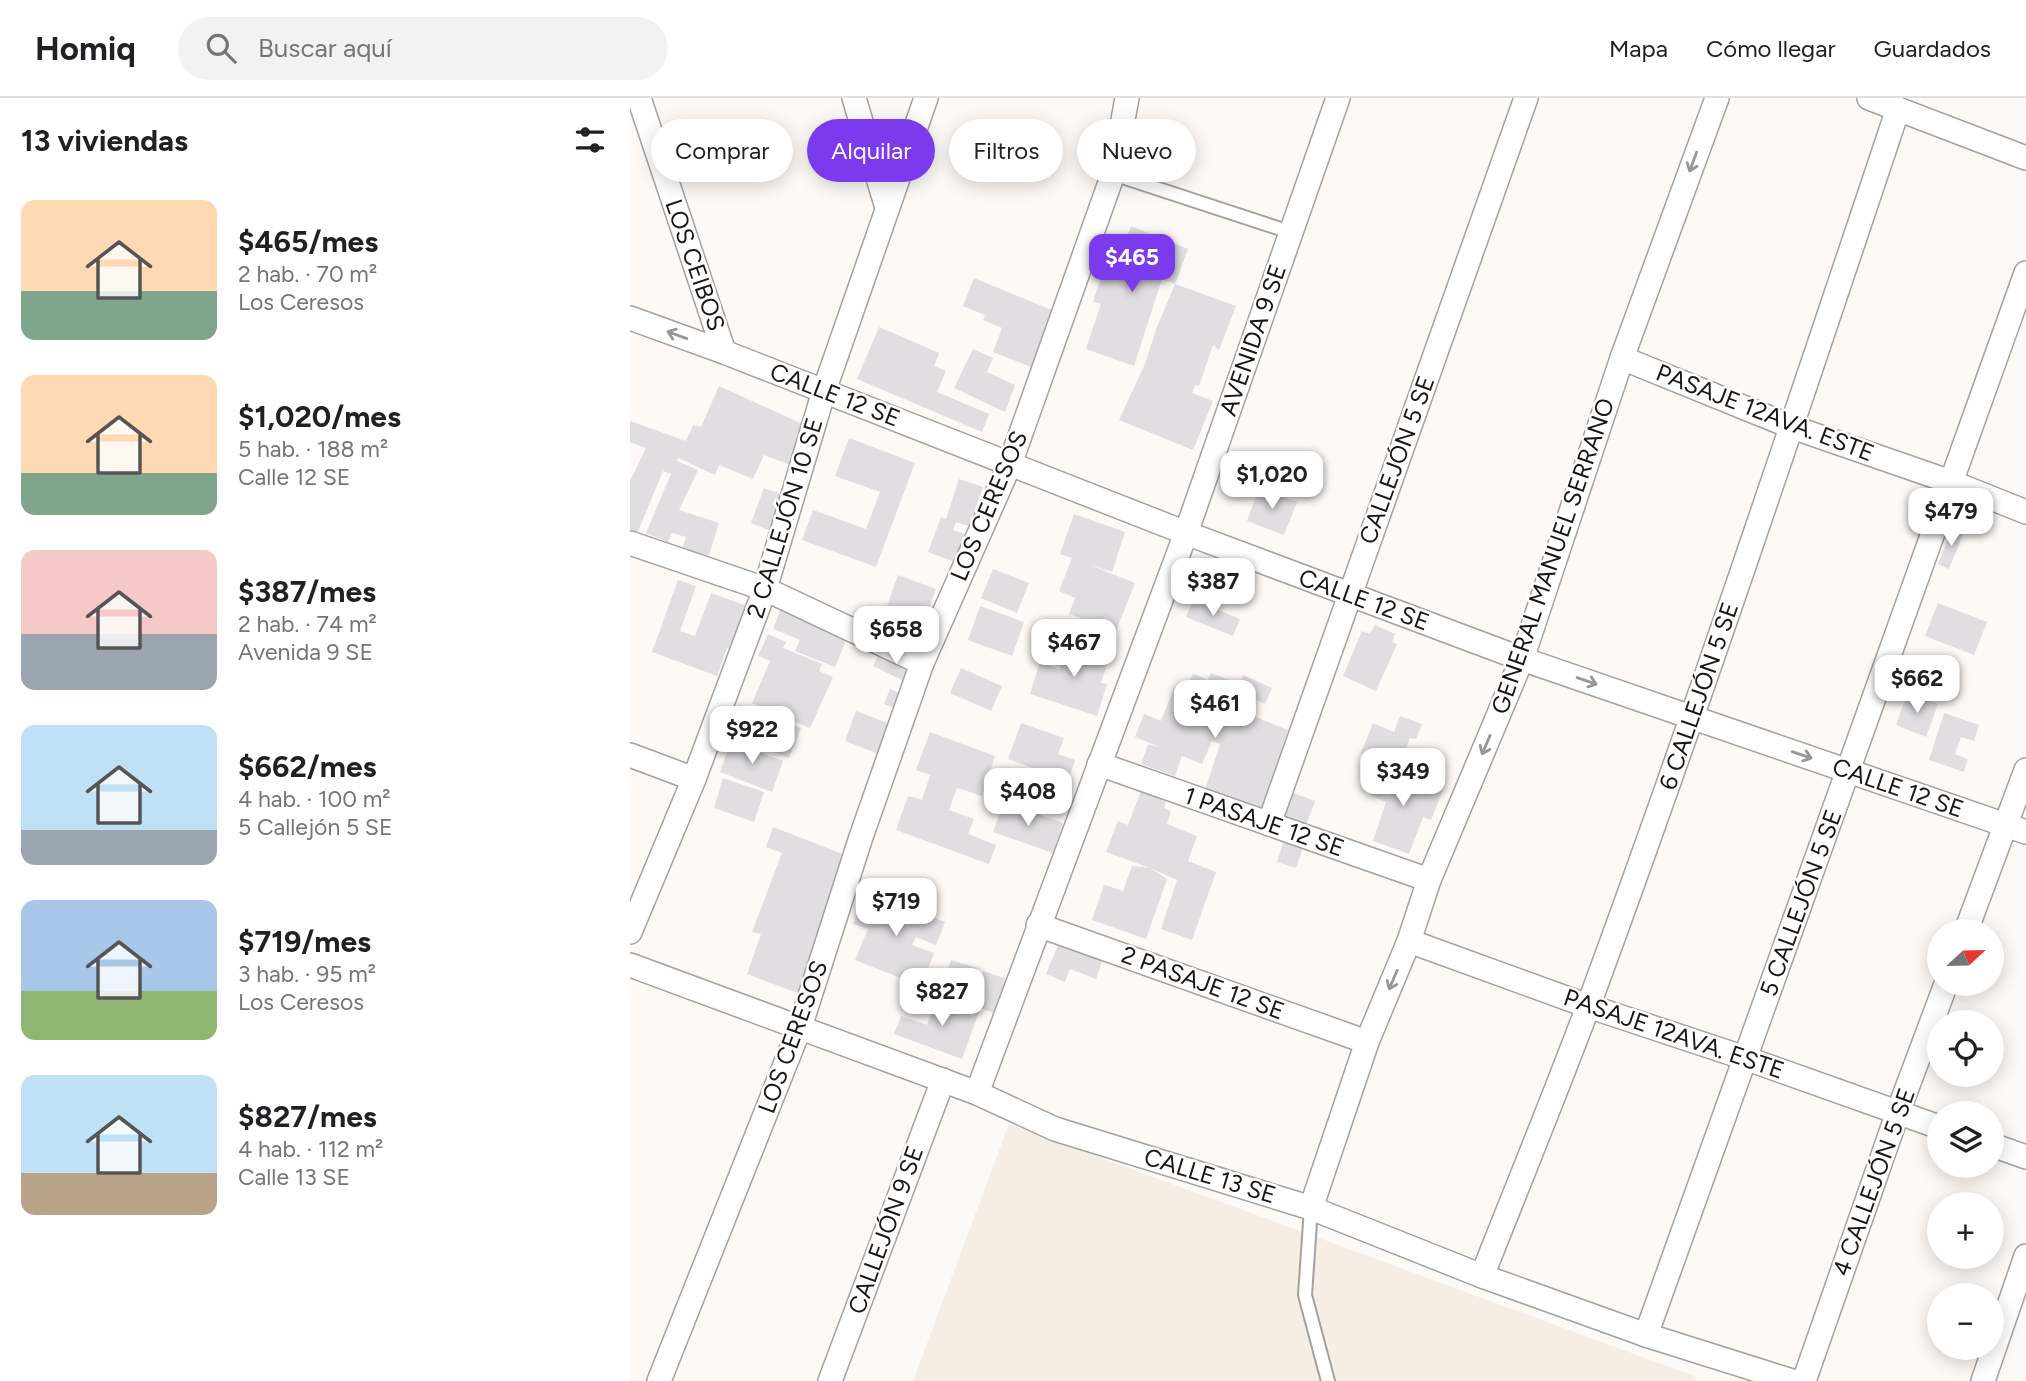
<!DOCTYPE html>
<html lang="es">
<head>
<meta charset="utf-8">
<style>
	:root { --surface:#fff; --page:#f2f2f2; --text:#202124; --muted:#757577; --line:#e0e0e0; --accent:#7c3aed }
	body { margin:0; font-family:Figtree,sans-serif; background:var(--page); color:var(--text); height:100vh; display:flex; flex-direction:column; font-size:26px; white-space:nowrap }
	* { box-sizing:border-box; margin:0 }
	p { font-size:23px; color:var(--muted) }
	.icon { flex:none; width:38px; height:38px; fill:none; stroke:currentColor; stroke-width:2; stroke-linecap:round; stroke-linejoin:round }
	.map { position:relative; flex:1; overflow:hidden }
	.details { display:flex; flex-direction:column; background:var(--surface); width:630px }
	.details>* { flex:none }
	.banner { position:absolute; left:21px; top:21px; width:665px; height:63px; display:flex; gap:14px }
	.needle { width:46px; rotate:68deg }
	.tools { position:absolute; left:1297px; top:821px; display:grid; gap:14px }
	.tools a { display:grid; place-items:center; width:77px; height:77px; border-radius:50%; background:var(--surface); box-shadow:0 4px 18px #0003; font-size:35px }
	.price { position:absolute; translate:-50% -60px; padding:0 16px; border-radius:14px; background:#fff; color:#222; font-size:23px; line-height:46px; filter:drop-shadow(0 2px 4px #0008) }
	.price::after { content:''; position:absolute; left:50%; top:42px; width:21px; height:16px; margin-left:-10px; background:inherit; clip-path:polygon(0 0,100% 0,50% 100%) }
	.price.selected { background:var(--accent); color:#fff }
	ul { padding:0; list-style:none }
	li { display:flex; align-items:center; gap:21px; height:175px; padding:0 21px }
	li span { display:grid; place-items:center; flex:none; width:196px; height:140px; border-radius:14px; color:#555 }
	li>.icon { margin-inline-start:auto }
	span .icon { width:84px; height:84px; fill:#fffc; stroke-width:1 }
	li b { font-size:30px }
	h2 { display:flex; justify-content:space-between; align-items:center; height:84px; padding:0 21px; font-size:30px }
	.tag { padding:0 24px; border-radius:32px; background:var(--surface); box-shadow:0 4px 18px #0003; font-size:24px; line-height:63px }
	.tag.selected { background:var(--accent); color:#fff }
	header { display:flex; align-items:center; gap:42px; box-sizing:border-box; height:98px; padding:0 35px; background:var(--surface); border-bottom:2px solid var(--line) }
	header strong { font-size:33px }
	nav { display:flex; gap:38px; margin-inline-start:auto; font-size:24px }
	.search { width:490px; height:63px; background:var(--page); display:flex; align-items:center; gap:18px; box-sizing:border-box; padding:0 24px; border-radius:38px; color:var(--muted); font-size:26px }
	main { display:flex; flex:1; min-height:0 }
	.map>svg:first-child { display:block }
	.built { fill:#f6ede4 }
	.building { fill:#e0dee1 }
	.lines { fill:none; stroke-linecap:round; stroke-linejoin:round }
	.lane-casing { stroke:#a4a19e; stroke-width:16 }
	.street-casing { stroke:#a4a19e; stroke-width:26 }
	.lane { stroke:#fff; stroke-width:12 }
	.street { stroke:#fff; stroke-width:23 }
	.oneway { stroke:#979796 }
	.labels { text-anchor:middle; stroke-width:5; stroke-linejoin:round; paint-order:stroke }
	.street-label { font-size:24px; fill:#181716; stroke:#fff }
</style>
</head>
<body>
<header>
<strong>Homiq</strong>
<div class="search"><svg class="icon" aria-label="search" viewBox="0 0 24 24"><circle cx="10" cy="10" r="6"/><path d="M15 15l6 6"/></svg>Buscar aquí</div>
<nav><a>Mapa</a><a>Cómo llegar</a><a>Guardados</a></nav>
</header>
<main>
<section class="details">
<h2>13 viviendas<svg class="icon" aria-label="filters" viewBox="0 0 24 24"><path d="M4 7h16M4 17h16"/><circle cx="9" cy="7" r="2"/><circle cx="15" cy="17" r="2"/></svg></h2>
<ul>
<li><span style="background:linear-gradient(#ffd9b3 65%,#7fa58c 0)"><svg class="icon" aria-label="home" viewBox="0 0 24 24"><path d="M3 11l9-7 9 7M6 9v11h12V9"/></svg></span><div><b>$465/mes</b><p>2 hab. · 70 m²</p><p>Los Ceresos</p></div></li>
<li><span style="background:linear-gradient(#ffd9b3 70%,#7fa58c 0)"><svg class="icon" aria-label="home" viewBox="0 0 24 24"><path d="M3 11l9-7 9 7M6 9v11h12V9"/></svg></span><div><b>$1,020/mes</b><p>5 hab. · 188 m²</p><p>Calle 12 SE</p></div></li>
<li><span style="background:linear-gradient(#f6c9c9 60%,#9aa5b1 0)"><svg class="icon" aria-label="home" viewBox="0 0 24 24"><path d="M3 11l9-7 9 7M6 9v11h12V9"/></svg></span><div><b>$387/mes</b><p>2 hab. · 74 m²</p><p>Avenida 9 SE</p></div></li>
<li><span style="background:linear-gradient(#bfe0f5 75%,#9aa5b1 0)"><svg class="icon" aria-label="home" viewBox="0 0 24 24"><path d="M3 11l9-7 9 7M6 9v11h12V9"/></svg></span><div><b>$662/mes</b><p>4 hab. · 100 m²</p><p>5 Callejón 5 SE</p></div></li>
<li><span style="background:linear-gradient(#a9c7e8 65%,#8fb573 0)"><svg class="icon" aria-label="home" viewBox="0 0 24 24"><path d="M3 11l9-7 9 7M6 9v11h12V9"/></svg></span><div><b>$719/mes</b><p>3 hab. · 95 m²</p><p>Los Ceresos</p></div></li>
<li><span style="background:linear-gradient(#bfe0f5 70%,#b9a48a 0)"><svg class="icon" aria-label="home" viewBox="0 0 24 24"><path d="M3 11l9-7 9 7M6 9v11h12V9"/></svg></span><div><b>$827/mes</b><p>4 hab. · 112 m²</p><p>Calle 13 SE</p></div></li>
</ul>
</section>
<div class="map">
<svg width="1396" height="1283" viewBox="0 0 1396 1283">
	<rect width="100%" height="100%" fill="#fcf9f6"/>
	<!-- built -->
	<path class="built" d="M379,1026l685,252 4,5h-785z"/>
	<!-- building -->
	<g class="building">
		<path d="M501,128l57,23 -13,35 -13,-5 -28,87 -48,-17 15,-45 -8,-2 13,-41 49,16 -37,-15z"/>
		<path d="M344,180l80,33 -23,56 -38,-15 9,-24 -19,-8 2,-5 -22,-9z"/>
		<path d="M545,186l61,22 -17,44 -6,-5 -14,41 -4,-1 -3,8 21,8 -20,49 -74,-30 26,-56 12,-37z"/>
		<path d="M249,229l60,26 -5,13 12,5 -9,21 52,22 -7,18 -125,-53z"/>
		<path d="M343,251l20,9 -6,14 28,13 -10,27 -51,-24z"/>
		<path d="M89,288l88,40 -14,40 -29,-11 -11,24 -34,-14 -4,10 -37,-17 -1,3 21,9 -19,40 40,13 -12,38 -26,-9 5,-15 -14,-4 -4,9 -22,-9 25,-59 -8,-3 -26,63 -7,-4v-49l16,-33 -16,-6v-21l56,20 7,-16 8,2z"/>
		<path d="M219,340l66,25 -39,104 -74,-27 11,-30 53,19 14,-37 -45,-16z"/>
		<path d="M329,381l24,8 -14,39 -13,-4 -3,8 12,4 -10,28 -27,-10 13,-35 5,2z"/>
		<path d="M134,390l20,7 -13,36 -20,-8z"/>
		<path d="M629,390l38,14 -13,33 -37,-14z"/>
		<path d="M444,416l51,18 -13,40 -22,-7 45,18 -26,65 -35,-13 7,-17 -12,-4 6,-16 -16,-7 13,-33 -12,-4z"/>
		<path d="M1322,430l12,4 -15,37 -11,-5z"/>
		<path d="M363,471l36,14 -12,30 -36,-15z"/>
		<path d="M268,477l38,14 -11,30 -38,-13z"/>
		<path d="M48,482l18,6 -16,45 15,5 16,-43 39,14 -15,43 -8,-2 -10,28 -65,-24z"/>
		<path d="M563,502l47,19 -7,17 -47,-19z"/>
		<path d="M1308,505l49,19 -13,33 -49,-19z"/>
		<path d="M152,507l67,28 -14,34 -40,-16 5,-11 -27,-11z"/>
		<path d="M350,508l44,16 -12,34 -44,-16z"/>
		<path d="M261,513l33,13 -10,28 -33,-12z"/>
		<path d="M745,527l20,9 -3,8 5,2 -21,47 -33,-15 19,-45 8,3z"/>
		<path d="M138,536l18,8 -3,6 39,16 -3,7 14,6 -23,51 -58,-25 18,-42 -12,-5z"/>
		<path d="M438,543l42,14 -9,28 6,1 -10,32 -67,-22 10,-32 19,7z"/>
		<path d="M250,553l38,11 -10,21 -35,-17z"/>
		<path d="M331,570l41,18 -11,25 -41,-18z"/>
		<path d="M581,575l19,7 -3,7 11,4 -7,16 57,23 -26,80 -57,-20 15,-46 -8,-3 -10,23 -20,-8 -7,20 -34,-12 7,-20 14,4 -27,-11 9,-23 17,7 14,-35 11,3 7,-15 15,6z"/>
		<path d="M613,577l29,13 -7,16 -27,-13z"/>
		<path d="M260,591l15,6 -6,15 -15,-6z"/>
		<path d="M1278,594l30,12 -12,33 -30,-12z"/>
		<path d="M109,607l62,23 -12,30 -61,-23z"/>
		<path d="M226,613l34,13 -11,30 -34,-13z"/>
		<path d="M1314,615l35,12 -5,16 -13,-4 -6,17 13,5 -4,13 -35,-12z"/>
		<path d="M770,618l22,8 -6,15 -6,-1 -11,30 -38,-15 12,-30 21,9z"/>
		<path d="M391,625l43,15 -6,16 17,6 -7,21 -60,-22z"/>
		<path d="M300,634l65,24 -13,40 -25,-8 -8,22 25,9 -6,15 28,11 -7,19 -93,-34 12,-34 14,4 8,-25 -14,-5z"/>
		<path d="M101,643l52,20 -11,31 -52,-20z"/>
		<path d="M752,667l61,25 -12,30 -8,-3 -14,37 -36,-13 13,-39 -16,-7z"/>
		<path d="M93,680l41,14 -10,30 -40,-14z"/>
		<path d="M511,693l25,11 -2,6 7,3 -4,13 30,12 -9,25 28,11 -24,68 -31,-11 16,-49 -27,-12 17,11 -21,60 -54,-19 12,-35 19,6 9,-25 18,2 -44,-16 12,-31 10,4z"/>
		<path d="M661,694l24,9 -10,27 -24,-9z"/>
		<path d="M374,704l59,21 -10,30 -60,-21z"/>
		<path d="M143,729l75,29 -45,139 -56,-21 14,-40 -9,-2 30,-79 -16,-6z"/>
		<path d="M654,742l19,7 -7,21 -19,-6z"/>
		<path d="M236,793l79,31 -9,23 -20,-8 -4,8 22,8 -13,33 -66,-26 13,-31 -15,-5z"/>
		<path d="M432,838l43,17 -9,26 -26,-10 -5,13 -19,-8z"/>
		<path d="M321,862l26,8 -10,33 -27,-9z"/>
		<path d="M353,873l24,8 -12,34 -24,-8z"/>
		<path d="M308,898l41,16 -17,47 -68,-25 7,-18 26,9z"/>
	</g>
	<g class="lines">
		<defs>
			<g id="lane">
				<path d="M483,76l177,58"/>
				<path d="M681,1110l-6,87 23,86"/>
			</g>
			<g id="street">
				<path d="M9,0l85,254"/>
				<path d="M224,0l33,110"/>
				<path d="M1239,0l157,60"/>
				<path d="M0,220l94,34 462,181 336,126 504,173"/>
				<path d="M992,260l170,69 159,55 75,30"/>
				<path d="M0,445l135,46 157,74"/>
				<path d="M0,657l64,24"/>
				<path d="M469,666l330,116"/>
				<path d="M639,726l257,-726"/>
				<path d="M408,827l329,117"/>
				<path d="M1336,833l60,-161"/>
				<path d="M0,834l64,-153 71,-190 59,-198 102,-293"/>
				<path d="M779,843l179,65 157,52 194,69"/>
				<path d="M0,867l347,128 78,36 256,79 171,68 164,59 146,46"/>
				<path d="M347,995l209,-560 152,-435"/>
				<path d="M1362,1047l34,12"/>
				<path d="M681,1110l56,-166 42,-101 20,-61 93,-221 100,-301 95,-260"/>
				<path d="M852,1178c36,-91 73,-181 107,-272 109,-296 209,-596 309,-895"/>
				<path d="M1016,1237l380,-1062"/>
				<path d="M29,1283l141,-354 61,-190 61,-174 88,-199 103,-290 14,-76"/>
				<path d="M200,1283l113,-301"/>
				<path d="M1174,1283l94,-269 48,-128"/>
				<path d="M1353,1283l43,-125"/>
			</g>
		</defs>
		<!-- lane casing -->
		<use href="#lane" class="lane-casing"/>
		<!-- street casing -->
		<use href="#street" class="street-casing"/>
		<!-- lane -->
		<use href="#lane" class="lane"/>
		<!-- street -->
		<use href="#street" class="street"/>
	</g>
	<!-- one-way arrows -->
	<defs><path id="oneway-shaft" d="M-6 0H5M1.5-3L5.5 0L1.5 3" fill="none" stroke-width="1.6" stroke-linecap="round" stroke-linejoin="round" transform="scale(1.75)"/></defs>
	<g class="oneway">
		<use href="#oneway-shaft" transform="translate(1063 64) rotate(110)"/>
		<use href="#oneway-shaft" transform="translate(47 237) rotate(-160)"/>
		<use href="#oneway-shaft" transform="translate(957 583) rotate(19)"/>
		<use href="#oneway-shaft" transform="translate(856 647) rotate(113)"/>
		<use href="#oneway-shaft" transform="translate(1172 657) rotate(19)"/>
		<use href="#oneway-shaft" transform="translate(763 882) rotate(113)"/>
	</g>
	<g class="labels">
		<!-- street labels -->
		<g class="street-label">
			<text transform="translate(65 167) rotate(71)" y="8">LOS CEIBOS</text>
			<text transform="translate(623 242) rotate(-71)" y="8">AVENIDA 9 SE</text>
			<text transform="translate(205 297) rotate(21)" y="8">CALLE 12 SE</text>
			<text transform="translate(1135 315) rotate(21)" y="8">PASAJE 12AVA. ESTE</text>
			<text transform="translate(767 362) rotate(-70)" y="8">CALLEJÓN 5 SE</text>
			<text transform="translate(359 408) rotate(-67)" y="8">LOS CERESOS</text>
			<text transform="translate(155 420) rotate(-73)" y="8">2 CALLEJÓN 10 SE</text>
			<text transform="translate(923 458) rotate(-71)" y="8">GENERAL MANUEL SERRANO</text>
			<text transform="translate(734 502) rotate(20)" y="8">CALLE 12 SE</text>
			<text transform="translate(1069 598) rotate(-71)" y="8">6 CALLEJÓN 5 SE</text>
			<text transform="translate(1268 690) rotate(19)" y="8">CALLE 12 SE</text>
			<text transform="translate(634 724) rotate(19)" y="8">1 PASAJE 12 SE</text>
			<text transform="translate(1171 805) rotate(-70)" y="8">5 CALLEJÓN 5 SE</text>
			<text transform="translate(573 885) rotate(20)" y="8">2 PASAJE 12 SE</text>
			<text transform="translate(1044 936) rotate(19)" y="8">PASAJE 12AVA. ESTE</text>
			<text transform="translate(163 939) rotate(-70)" y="8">LOS CERESOS</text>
			<text transform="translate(580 1078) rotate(17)" y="8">CALLE 13 SE</text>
			<text transform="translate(1244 1084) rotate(-70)" y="8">4 CALLEJÓN 5 SE</text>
			<text transform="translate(256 1132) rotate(-70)" y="8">CALLEJÓN 9 SE</text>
		</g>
	</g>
</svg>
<div class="tools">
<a><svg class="needle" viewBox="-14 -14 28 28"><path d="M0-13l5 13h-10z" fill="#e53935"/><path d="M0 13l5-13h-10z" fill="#757577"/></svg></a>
<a><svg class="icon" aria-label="locate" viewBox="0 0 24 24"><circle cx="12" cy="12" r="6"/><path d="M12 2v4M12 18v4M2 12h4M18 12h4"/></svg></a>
<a><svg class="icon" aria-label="layers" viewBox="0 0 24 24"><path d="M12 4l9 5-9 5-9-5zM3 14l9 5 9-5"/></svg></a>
<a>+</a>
<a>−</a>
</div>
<b class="price selected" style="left:502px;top:196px">$465</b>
<b class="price" style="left:642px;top:413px">$1,020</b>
<b class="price" style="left:1321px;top:450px">$479</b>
<b class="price" style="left:583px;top:520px">$387</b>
<b class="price" style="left:266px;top:568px">$658</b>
<b class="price" style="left:444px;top:581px">$467</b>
<b class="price" style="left:1287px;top:617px">$662</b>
<b class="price" style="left:585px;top:642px">$461</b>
<b class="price" style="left:122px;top:668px">$922</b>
<b class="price" style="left:773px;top:710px">$349</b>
<b class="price" style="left:398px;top:730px">$408</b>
<b class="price" style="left:266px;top:840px">$719</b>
<b class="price" style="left:312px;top:930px">$827</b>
<div class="banner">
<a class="tag">Comprar</a>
<a class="tag selected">Alquilar</a>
<a class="tag">Filtros</a>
<a class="tag">Nuevo</a>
</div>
</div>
</main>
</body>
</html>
